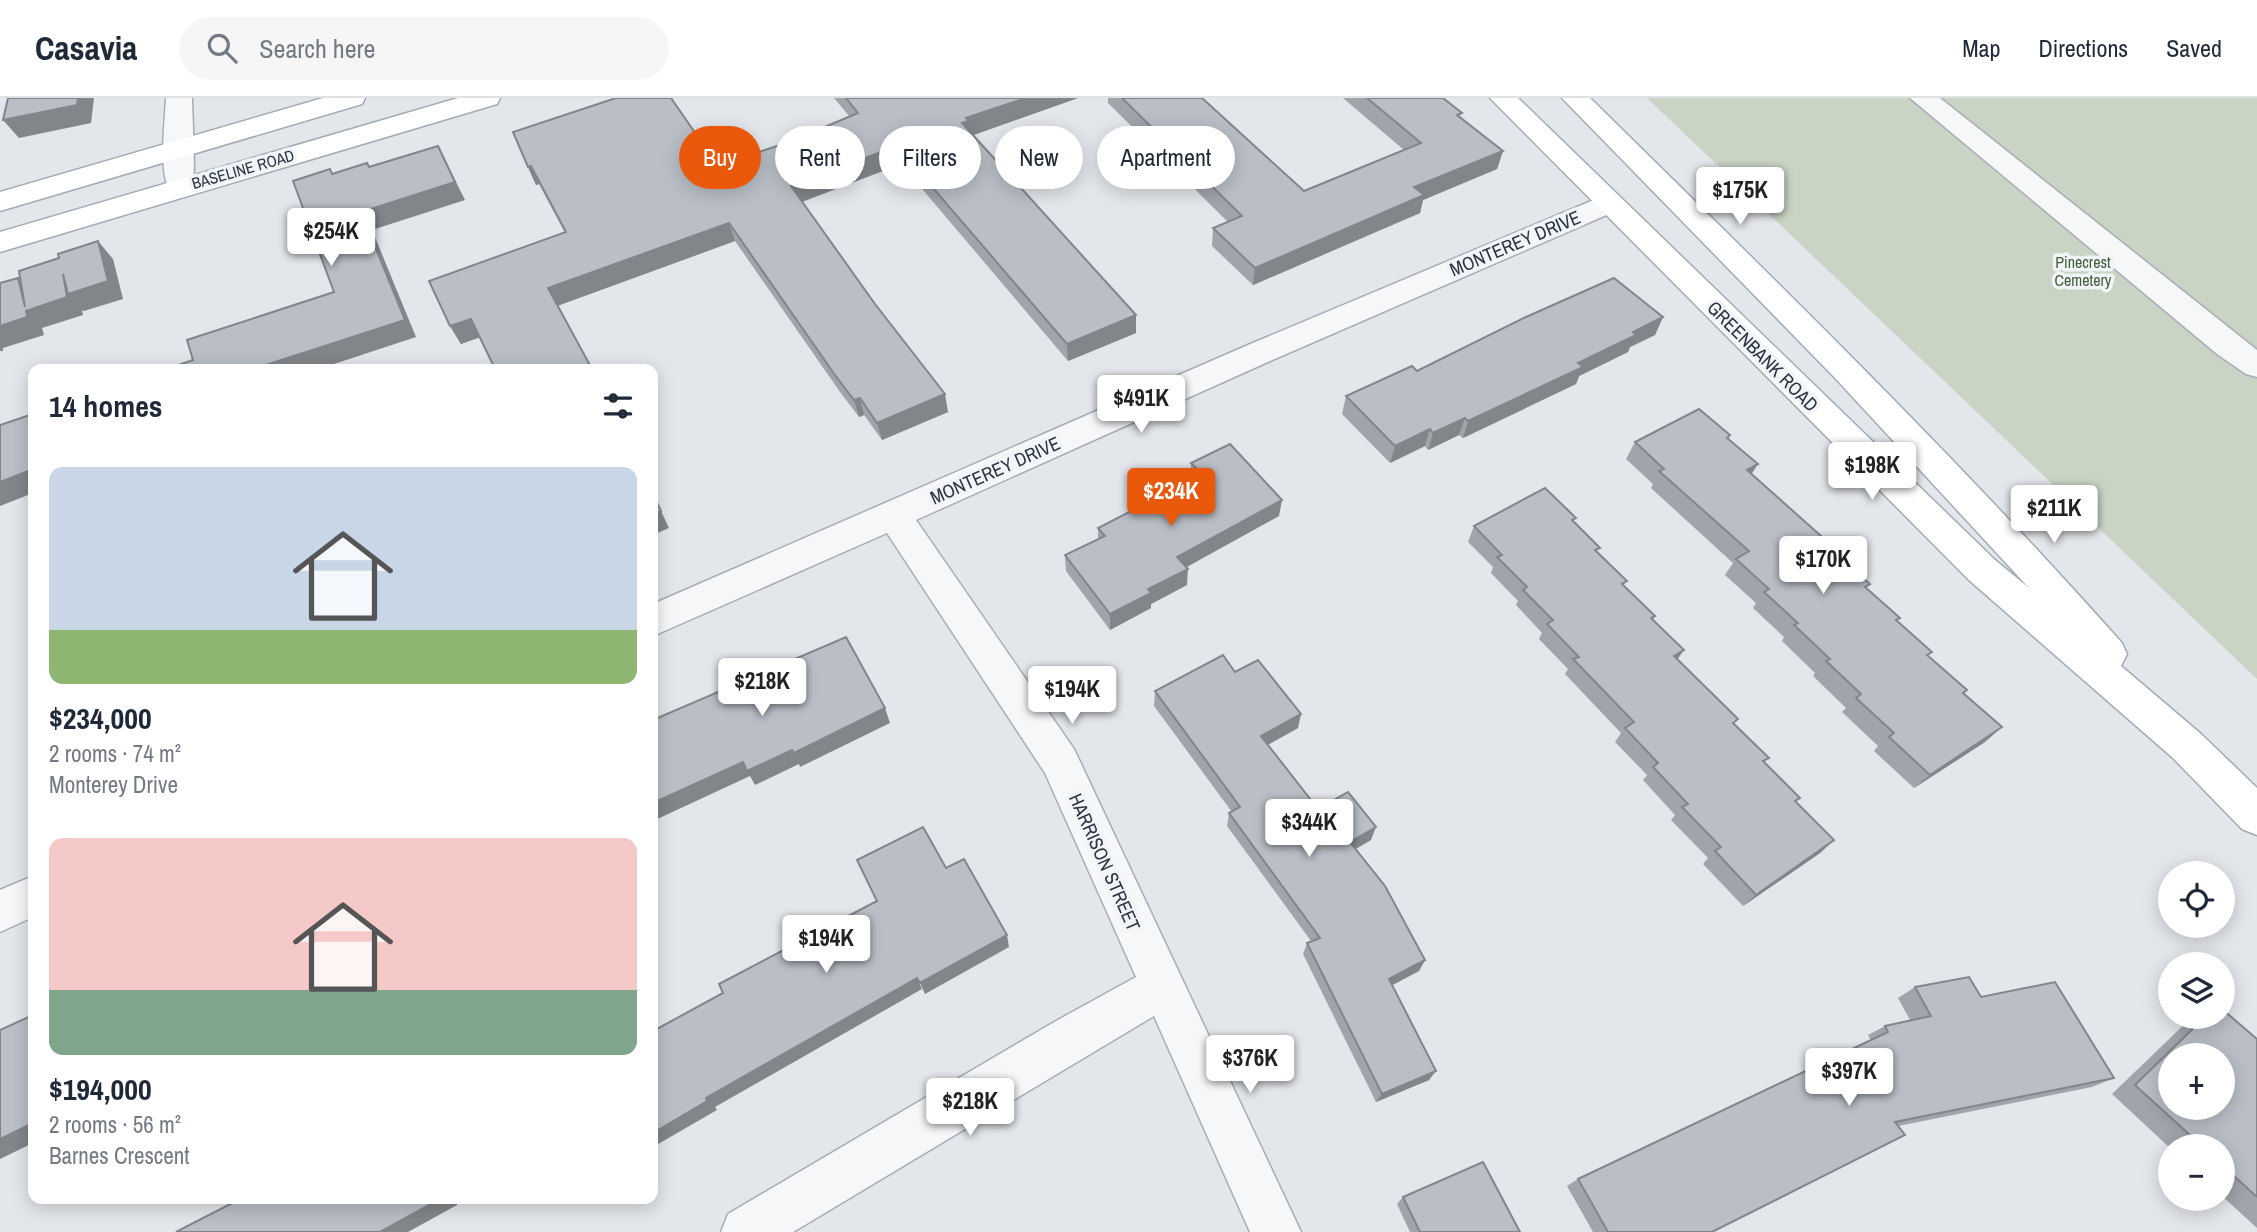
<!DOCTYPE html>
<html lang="en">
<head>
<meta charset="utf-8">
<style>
	:root { --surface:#fff; --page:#f6f6f7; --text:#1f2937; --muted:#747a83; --line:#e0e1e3; --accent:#ea580c }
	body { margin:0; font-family:"Archivo Narrow",sans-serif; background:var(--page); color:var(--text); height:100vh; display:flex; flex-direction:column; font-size:26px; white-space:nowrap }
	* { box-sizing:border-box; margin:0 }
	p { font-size:23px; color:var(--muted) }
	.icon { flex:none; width:38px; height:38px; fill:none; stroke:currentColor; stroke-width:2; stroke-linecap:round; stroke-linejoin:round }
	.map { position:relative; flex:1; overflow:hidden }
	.details { position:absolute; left:28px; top:266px; width:630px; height:840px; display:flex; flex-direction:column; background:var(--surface); border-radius:14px; box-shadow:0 4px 18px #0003 }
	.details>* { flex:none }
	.top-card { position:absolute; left:679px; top:28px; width:665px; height:63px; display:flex; gap:14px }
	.controls { position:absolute; left:2158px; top:763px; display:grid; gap:14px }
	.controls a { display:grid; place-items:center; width:77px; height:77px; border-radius:50%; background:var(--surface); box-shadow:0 4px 18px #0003; font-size:35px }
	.price { position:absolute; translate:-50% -60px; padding:0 16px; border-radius:7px; background:#fff; color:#222; font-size:23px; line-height:46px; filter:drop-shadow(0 2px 4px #0008) }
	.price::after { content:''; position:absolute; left:50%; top:42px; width:21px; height:16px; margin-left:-10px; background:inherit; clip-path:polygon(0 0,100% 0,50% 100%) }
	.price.current { background:var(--accent); color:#fff }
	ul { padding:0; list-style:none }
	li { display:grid; align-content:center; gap:14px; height:371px; padding:0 21px }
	li span { display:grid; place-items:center; height:217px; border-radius:14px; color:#555 }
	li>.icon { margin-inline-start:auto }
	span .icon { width:126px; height:126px; fill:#fffc; stroke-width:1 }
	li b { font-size:30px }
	h2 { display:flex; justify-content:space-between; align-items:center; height:84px; padding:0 21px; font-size:30px }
	.tag { padding:0 24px; border-radius:32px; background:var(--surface); box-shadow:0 4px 18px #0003; font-size:24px; line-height:63px }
	.tag.current { background:var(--accent); color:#fff }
	header { display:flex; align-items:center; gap:42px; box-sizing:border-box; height:98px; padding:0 35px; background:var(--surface); border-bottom:2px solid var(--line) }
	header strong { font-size:33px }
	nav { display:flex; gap:38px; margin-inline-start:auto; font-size:24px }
	.search { width:490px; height:63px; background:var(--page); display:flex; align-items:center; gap:18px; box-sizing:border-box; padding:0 24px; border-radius:38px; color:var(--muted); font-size:26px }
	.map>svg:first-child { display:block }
	.green { fill:#c9d4c4 }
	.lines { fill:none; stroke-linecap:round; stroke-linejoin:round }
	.minor-casing { stroke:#a8adb4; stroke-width:3 }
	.major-casing { stroke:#a3abb5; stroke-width:3 }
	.minor { fill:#f5f7f9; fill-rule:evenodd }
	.major { fill:#fff; fill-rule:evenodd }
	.wall { fill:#a0a4ab }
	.shaded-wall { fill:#82868b }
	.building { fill:#babfc7; stroke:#82868b; stroke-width:2; fill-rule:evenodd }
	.labels { text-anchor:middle; stroke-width:7; stroke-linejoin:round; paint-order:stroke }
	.far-street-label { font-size:16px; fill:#2b3442; stroke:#f2f5f8 }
	.far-park-label { font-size:16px; fill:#425d3a; stroke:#f2f5f8 }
	.street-label { font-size:19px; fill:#2b3442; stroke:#f2f5f8 }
</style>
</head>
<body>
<header>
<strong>Casavia</strong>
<div class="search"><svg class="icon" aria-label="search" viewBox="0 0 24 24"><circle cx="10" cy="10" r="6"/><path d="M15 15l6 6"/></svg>Search here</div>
<nav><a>Map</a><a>Directions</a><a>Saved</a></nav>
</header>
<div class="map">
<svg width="2257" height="1134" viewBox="0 0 2257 1134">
	<rect width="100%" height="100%" fill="#e3e6ea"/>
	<!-- green -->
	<path class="green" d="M1647,0h610v581z"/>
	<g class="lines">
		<defs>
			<g id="minor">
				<path d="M166,0h26c0,17 5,86 -1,95l-10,3 -10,-3c-13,-19 -6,-71 -5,-95z"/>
				<path d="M1910,0h30l317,252v27l-11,-3 -29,-20z"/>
				<path d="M1608,96l10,2 5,7 -5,7 -348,151 -354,159 158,229 227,483h-51l-96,-216 -361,216h-72l7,-18 328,-193 80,-44 -91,-204 -158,-240 -234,103v-32l595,-259z"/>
				<path d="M33,778v41l-33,15v-42z"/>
			</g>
			<g id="major">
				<path d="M323,0h42l-3,6 -362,107v-19z"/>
				<path d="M458,0h42l-3,6 -497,148v-20z"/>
				<path d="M1490,0h28l477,462 34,28 -193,-209 -274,-281h28c181,178 363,355 532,545l5,11 -6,12 80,68 56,54v47l-15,-6 -69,-71 -204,-178z"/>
			</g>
		</defs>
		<!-- minor casing -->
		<use href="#minor" class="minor-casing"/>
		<!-- major casing -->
		<use href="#major" class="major-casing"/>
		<!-- minor -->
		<use href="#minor" class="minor"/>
		<!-- major -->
		<use href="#major" class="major"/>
	</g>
	<!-- wall -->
	<g class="wall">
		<path d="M834,0h244l-106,37 164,180v18l-68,28 -167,-197 -99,38 146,210 -66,28 -18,-25 -5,2 -19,-25 -105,-151 -178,65 -96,38 -11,-18 115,-93 -26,-49 -3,1 -8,-18 190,-1 105,-35 -1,-3 28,-11z"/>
		<path d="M1108,0h94l102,93 100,-41 -61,-52h100l18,19 42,34 -6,18 -74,31 -3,13 -167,72 -41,-39 1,-18 15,-6 -120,-119z"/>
		<path d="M1663,219l-8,18 -25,12 -2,5 -49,24 -3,8 -113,54 -4,-3 -31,15 -3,-4 -35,17 -48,-49 4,-18 71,-25z"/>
		<path d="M1730,337l-2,4 24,35 85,81 33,29 -4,4 34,30 -3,3 31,35 39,34 -3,4 21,48 -71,46 -40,-37 4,-5 -36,-34 4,-4 -33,-32 2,-3 -33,-32 2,-4 -31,-29 3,-5 -31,-28 8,-12 -82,-75 2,-4 -27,-25 9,-17z"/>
		<path d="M1191,365l88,53 -93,51 1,18 -36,19v4l-41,22 -44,-59 -1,-16 33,-16v-11l34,-17v-7l31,-16v-4l28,-13z"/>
		<path d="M1574,424l50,64 31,30 -2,4 24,39 57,65 62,78 38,38 -14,13 -77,53 -40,-42 5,-6 -37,-38 4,-5 -32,-35 4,-5 -32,-33 6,-9 -56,-59 3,-5 -29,-30 3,-6 -26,-28 2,-4 -27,-28 2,-6 -25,-25 6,-16z"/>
		<path d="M1235,574l63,56 -30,17 50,64 53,31 -15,9 69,111 -6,11 -27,14 37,95 -53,22 -73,-148 4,-11 4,-2 -84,-115 2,-13 3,-1 -78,-106 1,-15z"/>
		<path d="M1915,889l66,10 133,81 -22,9 -194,39 -186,106h-119l-26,-46 11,-7 293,-139 -3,-5 17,-9 25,-6 -12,-22z"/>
		<path d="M2192,919h30l35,22v189l-35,-32v-50h-52v2l-58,-54z"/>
		<path d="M1403,1099l117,35h-110l-13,-28z"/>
	</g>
	<!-- shaded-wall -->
	<g class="shaded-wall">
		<path d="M78,0h16l-3,25 -72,15 -16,-18z"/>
		<path d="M1026,0h52l-107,38 -9,-13 4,-5z"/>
		<path d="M438,48l27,54 -93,30 44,107 -97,32h-66l152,-49 -44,-108z"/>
		<path d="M897,48l4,18 -105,40 -5,-18z"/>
		<path d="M1503,53l-6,18 -74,31 -3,13 -167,72 2,-17 159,-81z"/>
		<path d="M531,68l8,18 -3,1 -8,-18z"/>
		<path d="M729,125l6,18 -178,65 -9,-18z"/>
		<path d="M98,143l15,18 10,40 -39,12 -2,-1 1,5 -41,13 2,7 -41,13v3h-3v-25l25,-19 -7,-29 16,17z"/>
		<path d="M1136,217v18l-68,28 -1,-17z"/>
		<path d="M1663,219l-8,18 -25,12 -2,5 -49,24 -3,8 -113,54 5,-17 110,-58 55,-31z"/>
		<path d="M471,221l10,18 -20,7 -11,-18z"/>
		<path d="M945,296l3,18 -66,28 -5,-17z"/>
		<path d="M860,300l4,17 -5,2 -5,-17z"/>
		<path d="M1465,320l-6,17 -31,15 5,-17z"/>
		<path d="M1430,331l-5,17 -35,17 5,-17z"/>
		<path d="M1758,366l-11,17v-11z"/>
		<path d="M33,371v24l-33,13v-24z"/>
		<path d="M1282,402l-3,16 -103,57 1,-16z"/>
		<path d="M661,413l8,17 -16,7v-20z"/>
		<path d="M1188,471l-1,16 -36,19v4l-41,22v-16l38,-25z"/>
		<path d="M1684,552l-10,14v-8z"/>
		<path d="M885,610l5,15 -90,44 -1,-3 -44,21 -5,-9 -97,45v-18l90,-41z"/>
		<path d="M1301,616l-3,14 -40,22 3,-14z"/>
		<path d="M2002,629l-17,15 -71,46 16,-13z"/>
		<path d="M1376,729l-5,13 -25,14 4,-12z"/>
		<path d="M1834,742l-14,13 -77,53 13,-11z"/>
		<path d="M1007,837l2,12 -84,47 -5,-11z"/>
		<path d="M1425,862l-6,11 -36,19 6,-11z"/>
		<path d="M917,880l5,11 -207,118 2,3 -64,37v-14l53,-35z"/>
		<path d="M1436,973l-7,9 -53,22 6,-8z"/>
		<path d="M33,1025v20l-33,16v-20z"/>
		<path d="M440,1101h23l-6,3v3l-49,27h-28z"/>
	</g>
	<!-- building -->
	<g class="building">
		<path d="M8,0h70l-1,7 -74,15z"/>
		<path d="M616,0h55l47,68 106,-36 -2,-2 36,-15 -12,-15h180l-60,20 3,3 -7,2 174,192 -69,29 -170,-198 -106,40 84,118 70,90 -68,29 -17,-25 -6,2 -19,-25 -106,-152 -181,65 44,81h-97l-24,-50 -21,7 -21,-45 137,-49 -35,-66 -3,1 -15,-35z"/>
		<path d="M1122,0h80l102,93 117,-48 -54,-45h76l19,15 -5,2 46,36 -89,36 10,8 -169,73 -42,-40 29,-12z"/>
		<path d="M438,48l17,36 -94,30 44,108 -152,49h-86l26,-9 -6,-20 147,-48 -41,-111 37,-12 2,5 35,-11 2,4z"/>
		<path d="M98,143l10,40 -40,13 -5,-20 4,23 -41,14 1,6 -27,9v-43l18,-5 7,29 -6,-36 40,-13 -1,-4z"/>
		<path d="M1614,180l49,39 -30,15 3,3 -58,28 5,4 -115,54 -3,-3 -32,15 -3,-4 -35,17 -49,-50 66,-30 5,5 109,-54z"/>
		<path d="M1699,311l31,26 -3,3 31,26 -11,6 92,82 -4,2 35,30 -5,3 35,31 -4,2 36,32 -5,3 40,35 -4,3 39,34 -72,48 -41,-38 5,-4 -38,-35 5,-4 -35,-33 4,-2 -36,-34 4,-2 -34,-31 5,-3 -33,-30 13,-8 -90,-80 5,-2 -29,-27z"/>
		<path d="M33,316v55l-33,13v-57z"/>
		<path d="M1230,346l52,56 -105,57 11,12 -40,20 3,4 -41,21 -45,-59 40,-19 -7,-8 39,-20 -5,-4 34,-17 -3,-3 33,-16 -5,-5z"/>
		<path d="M1545,390l31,30 -4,2 28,28 -5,2 32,31 -5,3 33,32 -4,2 33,32 -10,6 64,63 -5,4 36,35 -6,3 37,37 -5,3 39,39 -78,55 -41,-44 6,-4 -39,-40 6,-3 -35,-37 5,-4 -33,-35 9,-6 -61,-63 6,-2 -32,-33 6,-4 -30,-30 4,-3 -30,-30 5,-2 -28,-29z"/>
		<path d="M653,396l8,17 -8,4z"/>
		<path d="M846,539l39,71 -91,45 -2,-3 -45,21 -4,-9 -90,41v-83z"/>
		<path d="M1223,557l12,17 23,-12 43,54 -40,22 57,73 30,-17 28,35 -26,15 35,44 40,74 -36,19 47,92 -54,23 -75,-151 13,-5 -91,-125 11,-6 -85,-116z"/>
		<path d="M923,729l23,41 18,-9 43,76 -87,48 -3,-5 -211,120 1,3 -54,32v-102l70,-38 -4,-9 158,-83 -20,-41z"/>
		<path d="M1969,879l12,20 74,-15 59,96 -219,44 10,13 -193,97h-104l-30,-53 310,-147 -3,-6 46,-10 -16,-29z"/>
		<path d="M2222,911l35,30v158l-35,-32v-19h-20l-67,-61 70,-68h17zM2170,957h52v53h-52z"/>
		<path d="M33,917v108l-33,16v-109z"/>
		<path d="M1483,1064l37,70h-100l-17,-35z"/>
		<path d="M240,1101h200l-60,33h-204z"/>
	</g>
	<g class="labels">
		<!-- far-street labels -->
		<g class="far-street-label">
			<text transform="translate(243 71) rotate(-16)" y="6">BASELINE ROAD</text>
		</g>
		<!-- far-park labels -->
		<g class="far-park-label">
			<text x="2083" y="170">Pinecrest<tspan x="2083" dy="18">Cemetery</tspan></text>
		</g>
		<!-- street labels -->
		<g class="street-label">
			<text transform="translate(1515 145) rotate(-23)" y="7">MONTEREY DRIVE</text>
			<text transform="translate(1763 258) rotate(45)" y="7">GREENBANK ROAD</text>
			<text transform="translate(995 372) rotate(-24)" y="7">MONTEREY DRIVE</text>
			<text transform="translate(1105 764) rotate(66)" y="7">HARRISON STREET</text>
		</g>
	</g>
</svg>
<div class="controls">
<a><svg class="icon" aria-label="locate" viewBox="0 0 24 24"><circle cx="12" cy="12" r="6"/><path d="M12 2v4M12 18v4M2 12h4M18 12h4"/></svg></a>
<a><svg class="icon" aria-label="layers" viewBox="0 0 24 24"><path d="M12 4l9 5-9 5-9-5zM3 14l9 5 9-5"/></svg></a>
<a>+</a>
<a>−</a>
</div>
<b class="price" style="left:1740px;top:129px">$175K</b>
<b class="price" style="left:331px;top:170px">$254K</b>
<b class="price" style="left:1141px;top:337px">$491K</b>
<b class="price" style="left:1872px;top:404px">$198K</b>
<b class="price current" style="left:1171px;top:430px">$234K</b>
<b class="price" style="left:2054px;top:447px">$211K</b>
<b class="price" style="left:1823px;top:498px">$170K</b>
<b class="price" style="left:762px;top:620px">$218K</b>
<b class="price" style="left:1072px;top:628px">$194K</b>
<b class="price" style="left:1309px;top:761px">$344K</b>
<b class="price" style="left:826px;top:877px">$194K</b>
<b class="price" style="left:1250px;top:997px">$376K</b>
<b class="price" style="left:1849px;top:1010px">$397K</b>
<b class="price" style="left:970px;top:1040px">$218K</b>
<div class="top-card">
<a class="tag current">Buy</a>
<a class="tag">Rent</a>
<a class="tag">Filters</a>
<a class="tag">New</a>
<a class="tag">Apartment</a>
</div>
<section class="details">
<h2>14 homes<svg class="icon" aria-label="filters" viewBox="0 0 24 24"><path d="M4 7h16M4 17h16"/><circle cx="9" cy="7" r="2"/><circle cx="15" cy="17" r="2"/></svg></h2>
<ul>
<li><span style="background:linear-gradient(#c9d6e8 75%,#8fb573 0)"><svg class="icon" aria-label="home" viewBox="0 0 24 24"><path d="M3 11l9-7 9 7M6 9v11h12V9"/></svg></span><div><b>$234,000</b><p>2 rooms · 74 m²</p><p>Monterey Drive</p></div></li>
<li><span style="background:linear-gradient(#f6c9c9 70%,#7fa58c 0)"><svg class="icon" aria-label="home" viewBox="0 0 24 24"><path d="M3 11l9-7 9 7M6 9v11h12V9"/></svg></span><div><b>$194,000</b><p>2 rooms · 56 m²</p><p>Barnes Crescent</p></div></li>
</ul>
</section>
</div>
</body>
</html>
